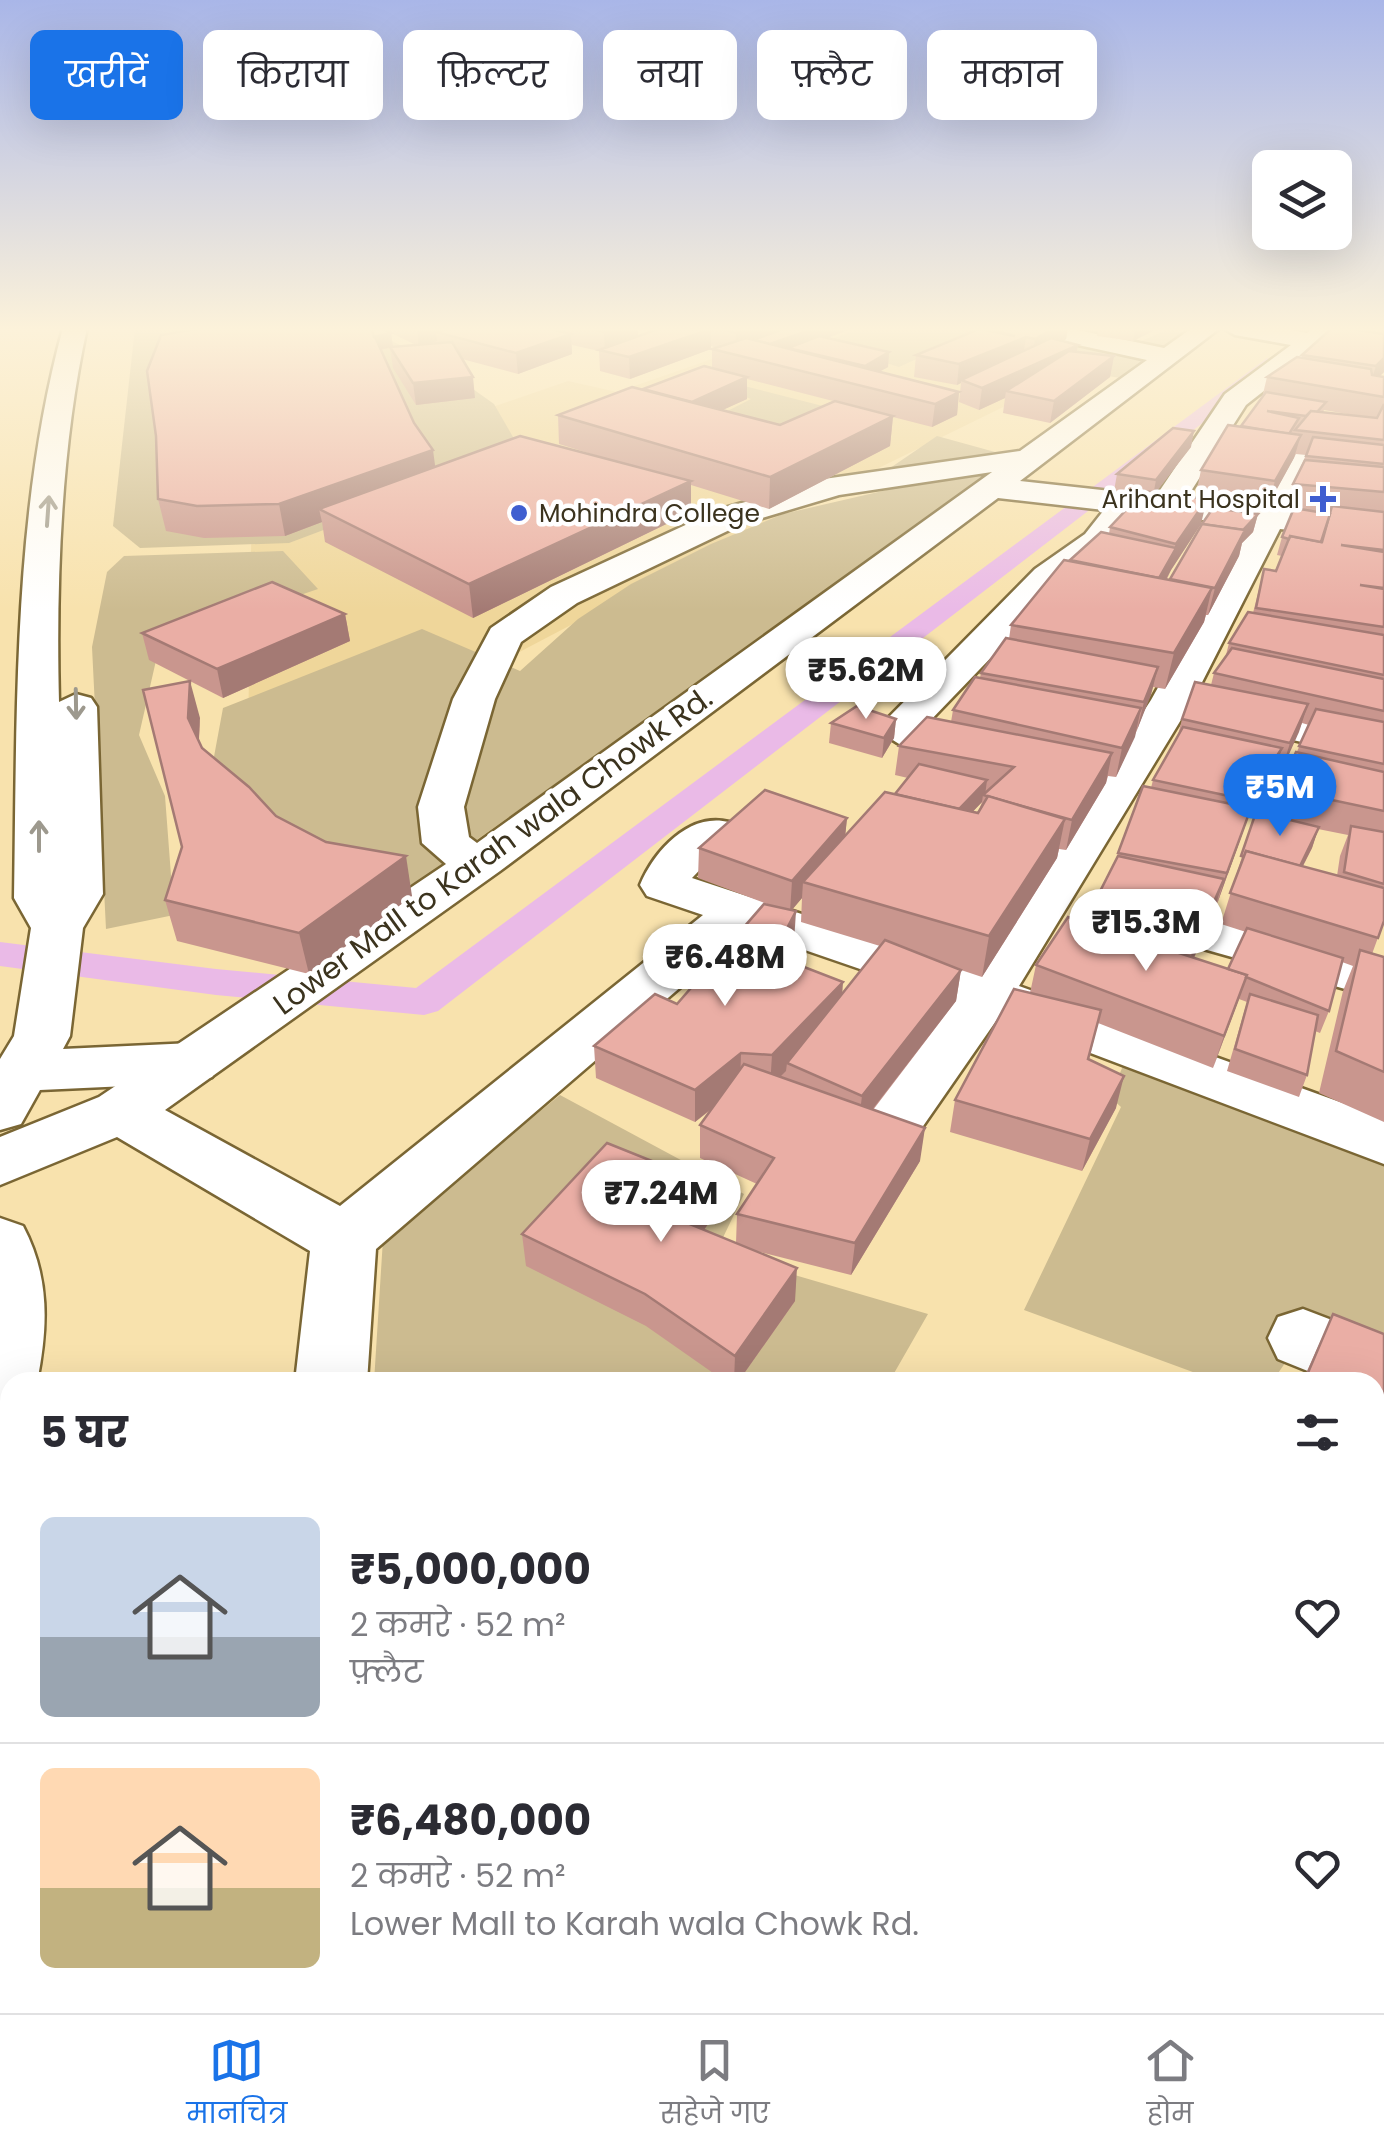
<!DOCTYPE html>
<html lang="hi">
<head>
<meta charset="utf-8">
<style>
	:root { --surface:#fff; --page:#f2f2f3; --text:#2b2b33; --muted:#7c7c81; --line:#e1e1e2; --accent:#1a73e8 }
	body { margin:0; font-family:Poppins,"Noto Sans Devanagari",sans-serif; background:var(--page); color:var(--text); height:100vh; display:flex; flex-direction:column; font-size:38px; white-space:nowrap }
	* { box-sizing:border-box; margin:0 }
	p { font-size:32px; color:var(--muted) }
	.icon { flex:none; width:55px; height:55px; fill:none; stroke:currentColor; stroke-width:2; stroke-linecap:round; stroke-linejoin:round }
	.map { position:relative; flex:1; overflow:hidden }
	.panel { position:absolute; left:0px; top:1372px; width:1385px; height:642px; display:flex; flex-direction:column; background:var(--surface); border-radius:30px 30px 0 0; box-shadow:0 10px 40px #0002 }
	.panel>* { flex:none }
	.guide { position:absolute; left:30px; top:30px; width:1325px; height:90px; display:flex; gap:20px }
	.controls { position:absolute; left:1252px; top:150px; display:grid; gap:20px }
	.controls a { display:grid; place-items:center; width:100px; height:100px; border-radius:15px; background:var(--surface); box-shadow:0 10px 40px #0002; font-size:50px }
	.price { position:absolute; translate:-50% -85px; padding:0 22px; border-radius:35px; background:#fff; color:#222; font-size:32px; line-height:65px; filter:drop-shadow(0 2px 5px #0008) }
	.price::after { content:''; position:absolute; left:50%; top:60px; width:30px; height:22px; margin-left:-15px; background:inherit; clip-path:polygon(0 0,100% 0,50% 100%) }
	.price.current { background:var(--accent); color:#fff }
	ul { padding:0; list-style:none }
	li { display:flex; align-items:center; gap:30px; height:250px; padding:0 40px }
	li+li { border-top:2px solid var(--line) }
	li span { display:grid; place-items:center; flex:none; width:280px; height:200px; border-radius:15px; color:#555 }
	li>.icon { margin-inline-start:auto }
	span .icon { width:120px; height:120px; fill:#fffc; stroke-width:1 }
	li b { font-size:42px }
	h2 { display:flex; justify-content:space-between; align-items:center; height:120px; padding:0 40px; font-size:42px }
	.pill { padding:0 35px; border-radius:15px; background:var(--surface); box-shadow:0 10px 40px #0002; font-size:35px; line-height:90px }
	.pill.current { background:var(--accent); color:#fff }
	.menu { display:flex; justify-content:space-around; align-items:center; height:140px; border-top:2px solid var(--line); background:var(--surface); font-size:28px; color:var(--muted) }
	.menu a { display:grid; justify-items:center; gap:5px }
	.menu .current { color:var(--accent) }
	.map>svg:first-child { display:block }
	.built { fill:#efd69a }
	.green { fill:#ccbb90 }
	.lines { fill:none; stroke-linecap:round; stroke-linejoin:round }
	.canal { fill:#eabae7; fill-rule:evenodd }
	.minor-casing { stroke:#7a6634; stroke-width:5 }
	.major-casing { stroke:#7a6634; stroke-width:5 }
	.minor { fill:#fff; fill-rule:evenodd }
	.major { fill:#fff; fill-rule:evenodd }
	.wall { fill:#c9968e; fill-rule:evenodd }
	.shaded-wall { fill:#a47a74 }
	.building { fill:#eaaea5; stroke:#a47a74; stroke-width:2.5 }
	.oneway { stroke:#9d998e }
	.poi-dot { fill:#3f5ed0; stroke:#fff; stroke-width:4 }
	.labels { text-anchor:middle; stroke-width:9; stroke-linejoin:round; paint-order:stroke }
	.far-poi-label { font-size:25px; fill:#3b331e; stroke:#fff; text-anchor:end }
	.street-label { font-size:30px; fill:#3b331e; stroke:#fff }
</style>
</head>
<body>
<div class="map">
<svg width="1384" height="2013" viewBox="0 0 1384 2013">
	<rect width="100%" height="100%" fill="#f8e2ad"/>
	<!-- built -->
	<path class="built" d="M843,328h38l163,59 -298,146 -238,125 -260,77 4,-241 66,-27 250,-86 49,11 144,-50z"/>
	<!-- green -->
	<g class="green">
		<path d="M135,328h230l70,34 59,42 23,40 -82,44 -146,55 -149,5 -27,-22z"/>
		<path d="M860,328h124l-85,39 -77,-24z"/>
		<path d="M1167,330l24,4 -70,44 -40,-6 -33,-15 37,-17 49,4z"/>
		<path d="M721,380l137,35 -88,34 -72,-23 53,-27 -38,-14z"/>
		<path d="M937,436l58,16 -118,25z"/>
		<path d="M999,469l-586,416 -52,-3 -78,-47 -70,-73 10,-54 199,-79 98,42 58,-52 53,-35 80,-40 72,-30 186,-43z"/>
		<path d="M283,551l35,38 -158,54 -21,92 26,61 9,119 -68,14 -14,-282 15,-75 17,-16z"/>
		<path d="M1125,1061l259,93v206l-77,-29 -35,51h-52l-196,-72 97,-203 -11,-10z"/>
		<path d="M560,1095l184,99 -28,58 212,62 -39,68h-515l9,-143z"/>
	</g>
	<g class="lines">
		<!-- canal -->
		<path class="canal" d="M1267,358l10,6 -3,4 -836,643 -14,4 -208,-20 -216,-29v-24l216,27 200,19z"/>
		<defs>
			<g id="minor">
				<path d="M1020,328h48l96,20 28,-20h28l-200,153 136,15 69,-102 66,-49 -56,-10 -12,-7h58l26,5 6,-5h28l-8,9 51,8v16l-67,-12 -71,56 -60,94 73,8 32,-56h22l4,6 -27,53 94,10v20l-104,-11 -87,171 -174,286 365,132v46l-386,-146 -86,124 -21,7 -21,-7 -9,-15 9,-15 83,-111 -206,-71 -371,319 -9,133h-72l15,-131 -193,-114 -117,48v-48l99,-40 347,-233 -24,-21 -4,-36 35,-108 38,-71 60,-41 167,-77 106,-31 196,-28 127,-91 -124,-27zM992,472l-515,371 -8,-6 -5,-30 31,-108 26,-57 56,-39 165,-79 97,-29zM998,498l106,12 -19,24 -50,35 -151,153 -1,9c15,22 89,38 114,31l7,-9 -7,-9 -71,-19 135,-140 48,-37 27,-35 113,12 -98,175 -176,271 -283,-93 44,-46 -7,-10c-40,-10 -75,29 -89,63l7,11 56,19 -363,291 -175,-96 335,-239z"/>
				<path d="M1226,699l158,36v26l-173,-40 -6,-9 6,-9z"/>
				<path d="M1218,921l166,45v34l-184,-52 -8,-11 8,-11z"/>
				<path d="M1303,1309l81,31v61l-9,-3v-16h-40l-57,-23 -10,-21 10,-21z"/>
				<path d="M68,2005h101l-4,8h-100z"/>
				<path d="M513,2005h100l-3,8h-100z"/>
			</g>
			<g id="major">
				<path d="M63,328h24c-26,117 -31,254 -28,374l17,-8 15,4 6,9 6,187 -20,34 -13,108 -7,13 129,-6 20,6 9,14 -9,14 -20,6 -152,7 -19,34 -21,6v-71l14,-23 17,-108 -17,-30c3,-188 -1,-388 49,-570z"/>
				<path d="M0,1218l23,8c27,51 25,101 14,156h-27v32l-10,4z"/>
			</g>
		</defs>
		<!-- minor casing -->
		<use href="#minor" class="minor-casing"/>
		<!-- major casing -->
		<use href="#major" class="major-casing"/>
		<!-- minor -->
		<use href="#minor" class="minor"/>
		<!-- major -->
		<use href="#major" class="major"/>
	</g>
	<!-- wall -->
	<g class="wall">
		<path d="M202,328h436v8l12,-4v-4h204l-26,10 61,14 -1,15 -9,5 80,20 -2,23 -25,12 -39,-10 -3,29 -121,63 -78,-24v27l-218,106 -148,-76 -3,-20 -37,14 -81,2 -38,-7 -8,-32zM391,333l25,12 -23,2zM572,345l27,6 1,20 30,8 81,-30v-3l5,2 -4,1v19l-69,22 -85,25 1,29 39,12 -163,11 -55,-117 10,-2 3,20 23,37 59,-7 -13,-39 56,15 54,-20zM747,379l86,22 -53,24 -58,-15 25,-11z"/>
		<path d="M965,328h103l-2,11 -3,2 14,11 37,4 -4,21 -60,46 -47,-10 2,-15 -26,12 -20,-8 2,-19 -4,2 -43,-8 2,-22 48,-20z"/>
		<path d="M1098,328h61l-26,13 -36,-5z"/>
		<path d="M1332,328h52v44l-4,4 4,1v544l-12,33 12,3v165l-65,-29 24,-102 10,-25 -11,-4 -13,49 -9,22 -5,-2 -8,44 -8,22 -72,-26 20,-69 -8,-3 -26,69 -115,-45 -9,36 27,49 -34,63 -132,-39 5,-32 75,-107 6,-28 50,-43 1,-5 64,-129 2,-8 25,-45 4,-16 29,-34 3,-12 11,-14 4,-16 24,-30 11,-44 12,2 6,-15 -5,-1 5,-18 11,-28h-7l7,-25 13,-29 -10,-1 -28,51 -72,-11 5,-24 39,-43 22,-29 5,-21 35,-20v-2zM1324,410l29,5 -30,-3zM1302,723l7,2 -29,64 -9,27 -15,-4 -35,112 25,8 -18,37 -34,-11 23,-54 32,-89 24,-37 2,-8 6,2zM1318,829l30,6 -8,21 -3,20 -34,-10 9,-18z"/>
		<path d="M1191,447l-36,46 46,31 -30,46 -4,9 3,1 88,-66 -5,18 -11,11 -3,13 -31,59h-2l-2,7 -39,67 -12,-2 -16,43 -21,47 -8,-1 -2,7 -40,67 -7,-1 -2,9 -75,119 -21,-7 -5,31 -83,109 47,51 -69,114 -95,-24 39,50 -57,81h-12l-80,-56 -120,-60 -4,-32 190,-49v33l-8,12 32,13 1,-29 20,-30 -57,-26v-33l12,-16 -17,13 -99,-44 -2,-32 83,-42 98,-97 -77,-29 1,-30 148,-30 -2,18 50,-42 13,-16 -13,-3 4,-29 52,-24 2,-12 27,-32 1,-5 28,-34 2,-14 59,-64 39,-27 1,-7 31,-32 -27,-4 3,-17zM982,802l-4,11 -6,-1zM802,898l-1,24 79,24 -38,47 -57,-33 9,-18 -2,-32z"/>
		<path d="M345,614l5,27 -127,57 -74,-38 -7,-27z"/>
		<path d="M200,718l-1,22 3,8 74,68 50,26 86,54 -103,78 -132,-33 -12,-41 17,-53z"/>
		<path d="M896,719l-2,19 -12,20 -53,-15 2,-20z"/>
		<path d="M1333,1314l51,20v113l-9,-3v-62h-73z"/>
		<path d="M10,1713v292h58l-4,8h-46l-18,-12v-270z"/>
	</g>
	<!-- shaded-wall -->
	<g class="shaded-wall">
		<path d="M417,328h54l-35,4 1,9 -18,6z"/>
		<path d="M613,328h25v14l-33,10 -1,-20z"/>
		<path d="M750,328h40l-55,25 1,-20z"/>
		<path d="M816,328h38l-59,21 -27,-4z"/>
		<path d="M1054,328h14l-2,11 -34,21 3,-21z"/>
		<path d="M1135,328h24l-26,13z"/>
		<path d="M711,329v20l-81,30 -1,-22z"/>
		<path d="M391,333l2,14 -20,4 -2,-14z"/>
		<path d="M571,334l1,20 -54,20 -2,-21z"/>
		<path d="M1026,337l-3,21 -62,22v3l-4,2 2,-21z"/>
		<path d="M1078,345l-4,21 -68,25 -1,7 -26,12 3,-22z"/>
		<path d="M889,352l-1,15 -24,13 1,-14z"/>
		<path d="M1114,356l-4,21 -60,46 4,-22z"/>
		<path d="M1384,358v14l-15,15 7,-21z"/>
		<path d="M473,377l2,21 -59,7 -3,-22z"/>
		<path d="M747,377v22l-55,25v-22z"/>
		<path d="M959,392l-2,23 -25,12 3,-23z"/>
		<path d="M893,416l-3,30 -121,63 1,-32z"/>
		<path d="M1194,431l-3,16 -38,49 3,-16z"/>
		<path d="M1301,435l-7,23 -26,47 7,-24z"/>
		<path d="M433,450l4,30 -118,29 3,13 -37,14 -6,-32z"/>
		<path d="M691,481v31l-218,106 -4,-34z"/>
		<path d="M1207,499l-6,25 -30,46 -19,35 6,-27 18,-34z"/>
		<path d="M1258,514l-5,18 -11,11 -3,13 -31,59 7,-27 23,-53z"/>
		<path d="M1212,588l-8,34 -39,67 9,-36z"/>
		<path d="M345,614l5,27 -127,57 -6,-29z"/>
		<path d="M1158,667l-7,28 -14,35 7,-28z"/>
		<path d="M190,681l10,37 -2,37 -10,-37z"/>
		<path d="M1308,704l-9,28 -18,40 9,-29z"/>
		<path d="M1141,708l-6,29 -19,40 6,-29z"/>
		<path d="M896,719l-2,19 -12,20 2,-20z"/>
		<path d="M1282,748l-9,30 -24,37 -32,89 31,-104z"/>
		<path d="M1112,753l-6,30 -40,67 6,-30z"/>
		<path d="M987,780l-2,16 -2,-1 -1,7 -37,39 3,-21z"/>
		<path d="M847,818l-3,30 -41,34 -1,16 -12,14 2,-31z"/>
		<path d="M1065,819l-8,39 -75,119 7,-41z"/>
		<path d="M1319,827l-7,21 -22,43 7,-20z"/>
		<path d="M406,856l6,40 -103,78 -10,-41z"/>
		<path d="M1224,879l-10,31 -30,71 9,-32z"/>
		<path d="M796,911l-2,31 -23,45 2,-32z"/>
		<path d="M961,970l-5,31 -98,127 4,-32z"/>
		<path d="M1247,975l-11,31 -23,62 11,-32z"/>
		<path d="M843,982l-2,32 -54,49 -1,8 -16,16 2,-32z"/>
		<path d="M741,1053l-1,32 -45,37v-32z"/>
		<path d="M1124,1076l-8,32 -34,63 8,-32z"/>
		<path d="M925,1128l-5,33 -69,114 4,-32z"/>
		<path d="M712,1185v33l-25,37v-32z"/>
		<path d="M797,1268l-2,33 -57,81h-4l1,-26z"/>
		<path d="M24,2005h44l-4,8h-37l-4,-5z"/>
		<path d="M526,2005h16l-2,8h-17z"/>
	</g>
	<!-- building -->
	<g class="building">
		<path d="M202,328h169l43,95 19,27 -154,54 -82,2 -39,-7 -2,-63 -9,-65 14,-36z"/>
		<path d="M371,328h9l11,5 -17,4z"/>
		<path d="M449,328h97l25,6 -55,19 -80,-21z"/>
		<path d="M588,328h28l-12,4z"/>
		<path d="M661,328l50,1 -82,28 -30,-7z"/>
		<path d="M719,328h31l-14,5z"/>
		<path d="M786,328h30l-46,16 -17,-4z"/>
		<path d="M984,328h70l-19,11 -9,-2 -67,27 -43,-9 63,-26 36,7z"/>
		<path d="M1332,328h14l38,6v24l-8,8 -74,-11z"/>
		<path d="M1347,328h32l5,1v5z"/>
		<path d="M819,336l70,16 -24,14 -77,-18z"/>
		<path d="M746,338l213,54 -24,12 -223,-55z"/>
		<path d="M1051,338l27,7 -96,43 -21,-8z"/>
		<path d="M452,342l21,35 -60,6 -23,-36z"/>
		<path d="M1069,351l45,5 -60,45 -48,-10z"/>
		<path d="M1297,357l74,12 1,6 12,2v20l-117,-20z"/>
		<path d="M704,366l43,11 -55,25 -49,-13z"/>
		<path d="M632,387l148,38 55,-24 58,15 -123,61 -212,-62z"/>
		<path d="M1266,392l60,10 -9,10 -6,-1 -5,5 -39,-5 32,7 -10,16 -48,-8z"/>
		<path d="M1384,404v36l-89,-10 16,-19 66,7z"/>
		<path d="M1228,425l73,10 -26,46 -74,-11z"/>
		<path d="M1173,428l21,3 -38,49 -39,-6z"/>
		<path d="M520,436l171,45 -222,103 -150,-75z"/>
		<path d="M1313,437l71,8v19l-78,-8z"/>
		<path d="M1305,460l79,7v25l-91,-8z"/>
		<path d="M1144,491l63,8 -31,45 -66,-17z"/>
		<path d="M1332,506l52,6v38l-43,-5 43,7v36l-24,-3 24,4v38l-128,-19 8,-39 12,2 14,-35 32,6z"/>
		<path d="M1213,508l45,6 -15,16 -41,-6z"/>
		<path d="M1294,508l36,6 -9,28 -31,-6 -1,3 -7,-2z"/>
		<path d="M1202,524l43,6 -30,58 -45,-9z"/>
		<path d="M1101,532l75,16 -17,30 -89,-18z"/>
		<path d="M1064,560l148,28 -38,65 -163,-28z"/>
		<path d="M272,582l73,32 -128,55 -75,-36z"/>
		<path d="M1248,612l136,23v40l-155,-32z"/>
		<path d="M1006,638l152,29 -14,35 -163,-29z"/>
		<path d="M1232,648l152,31v32l-170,-38z"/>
		<path d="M975,677l166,31 -19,40 -169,-38z"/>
		<path d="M190,681l-2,37 14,30 47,39 27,29 50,26 80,14 -107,77 -134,-33 17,-53 -39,-157z"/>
		<path d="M1195,682l113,22 -18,39 -108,-24z"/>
		<path d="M857,706l39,13 -12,19 -53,-15z"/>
		<path d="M1316,709l68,13v42l-85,-18z"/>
		<path d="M927,717l185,36 -40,67 -89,-25 31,-28 -115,-21z"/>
		<path d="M1183,727l99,21 -34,52 -95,-20z"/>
		<path d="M1296,752l88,20v39l-104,-22z"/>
		<path d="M919,764l68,16 -28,29 -64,-15z"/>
		<path d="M1143,786l108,22 -24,65 -109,-20z"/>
		<path d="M765,790l82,28 -55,63 -93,-33z"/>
		<path d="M885,792l93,21 10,-17 77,23 -76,117 -186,-54z"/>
		<path d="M1256,812l63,15 -19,39 -54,-15 -2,6 -3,-1z"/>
		<path d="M1351,826l33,6v52l-40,-12z"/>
		<path d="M1246,851l138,37v33l-6,17 -148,-45z"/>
		<path d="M1118,856l106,23 -31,70 -106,-32z"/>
		<path d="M764,904l32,7 -23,44 70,27 -71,73 -31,-2 -46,37 -101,-44 61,-52 22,10z"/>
		<path d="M1068,917l179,58 -23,61 -188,-71z"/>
		<path d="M1247,928l96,30 -14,53 -83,-34 1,-2 -19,-6z"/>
		<path d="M885,940l76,30 -99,126 -75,-33z"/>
		<path d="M1360,950l24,7v115l-48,-21z"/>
		<path d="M1014,989l87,21 -13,49 36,17 -34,63 -135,-39z"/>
		<path d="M1250,994l68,21 -11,60 -72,-26z"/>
		<path d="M744,1064l181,64 -70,115 -118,-29 37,-56 -74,-33z"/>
		<path d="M607,1143l105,42 -25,38 110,45 -62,88 -90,-62 -123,-60z"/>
		<path d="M1333,1314l51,20v75l-9,-3v-24h-71z"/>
		<path d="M10,1713v287l-10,-7v-262z"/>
		<path d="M182,2005h344l-3,8h-345z"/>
	</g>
	<!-- one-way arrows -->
	<defs><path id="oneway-shaft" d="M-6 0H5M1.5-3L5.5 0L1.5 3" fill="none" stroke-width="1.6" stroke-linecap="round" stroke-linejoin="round" transform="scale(2.5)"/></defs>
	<g class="oneway">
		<use href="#oneway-shaft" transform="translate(48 511) rotate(-86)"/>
		<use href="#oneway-shaft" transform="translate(76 704) rotate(89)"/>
		<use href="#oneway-shaft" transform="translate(39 836) rotate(-90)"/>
	</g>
	<!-- sky -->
	<linearGradient id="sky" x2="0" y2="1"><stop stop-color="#a9b6e8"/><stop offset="0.54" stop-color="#fcf2da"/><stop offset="1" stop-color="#fcf2da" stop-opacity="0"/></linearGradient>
	<rect width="1384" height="610" fill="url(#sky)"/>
	<!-- markers -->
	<g class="poi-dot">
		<path d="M1318 484h10v10h10v10h-10v10h-10v-10h-10v-10h10z"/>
		<circle cx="519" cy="513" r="10"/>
	</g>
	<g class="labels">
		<!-- far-poi labels -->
		<g class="far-poi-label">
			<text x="1300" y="508">Arihant Hospital</text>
			<text x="539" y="522" text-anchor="start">Mohindra College</text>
		</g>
		<!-- street labels -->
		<g class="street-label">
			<text transform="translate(493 851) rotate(-36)" y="10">Lower Mall to Karah wala Chowk Rd.</text>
		</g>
	</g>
</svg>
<div class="controls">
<a><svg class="icon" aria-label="layers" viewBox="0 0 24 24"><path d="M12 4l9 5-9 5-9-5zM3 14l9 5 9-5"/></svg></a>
</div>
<b class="price" style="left:866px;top:722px">₹5.62M</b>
<b class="price current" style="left:1280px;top:839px">₹5M</b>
<b class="price" style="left:1146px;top:974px">₹15.3M</b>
<b class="price" style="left:725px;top:1009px">₹6.48M</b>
<b class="price" style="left:661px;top:1245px">₹7.24M</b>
<div class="guide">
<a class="pill current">खरीदें</a>
<a class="pill">किराया</a>
<a class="pill">फ़िल्टर</a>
<a class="pill">नया</a>
<a class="pill">फ़्लैट</a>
<a class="pill">मकान</a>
</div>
<section class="panel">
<h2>5 घर<svg class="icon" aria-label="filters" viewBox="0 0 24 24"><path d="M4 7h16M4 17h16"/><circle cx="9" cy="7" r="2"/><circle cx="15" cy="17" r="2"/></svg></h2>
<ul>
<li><span style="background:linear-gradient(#c9d6e8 60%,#9aa5b1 0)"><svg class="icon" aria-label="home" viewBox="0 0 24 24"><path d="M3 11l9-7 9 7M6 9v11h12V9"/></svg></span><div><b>₹5,000,000</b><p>2 कमरे · 52 m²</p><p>फ़्लैट</p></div><svg class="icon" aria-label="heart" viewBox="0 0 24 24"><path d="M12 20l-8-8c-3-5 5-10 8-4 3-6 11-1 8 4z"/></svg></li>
<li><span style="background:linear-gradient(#ffd9b3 60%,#c2b280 0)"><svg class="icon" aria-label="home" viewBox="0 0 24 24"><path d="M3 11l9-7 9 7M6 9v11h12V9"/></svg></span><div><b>₹6,480,000</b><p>2 कमरे · 52 m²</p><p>Lower Mall to Karah wala Chowk Rd.</p></div><svg class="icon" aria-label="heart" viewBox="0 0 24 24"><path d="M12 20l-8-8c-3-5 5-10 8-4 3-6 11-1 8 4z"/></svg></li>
</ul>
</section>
</div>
<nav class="menu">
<a class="current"><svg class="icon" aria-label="map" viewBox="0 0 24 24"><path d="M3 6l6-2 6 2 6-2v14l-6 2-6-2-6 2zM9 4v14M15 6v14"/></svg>मानचित्र</a>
<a><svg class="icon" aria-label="saved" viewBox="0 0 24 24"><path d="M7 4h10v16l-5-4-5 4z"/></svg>सहेजे गए</a>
<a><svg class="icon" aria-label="home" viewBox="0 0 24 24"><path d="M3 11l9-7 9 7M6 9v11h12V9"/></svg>होम</a>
</nav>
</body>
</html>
